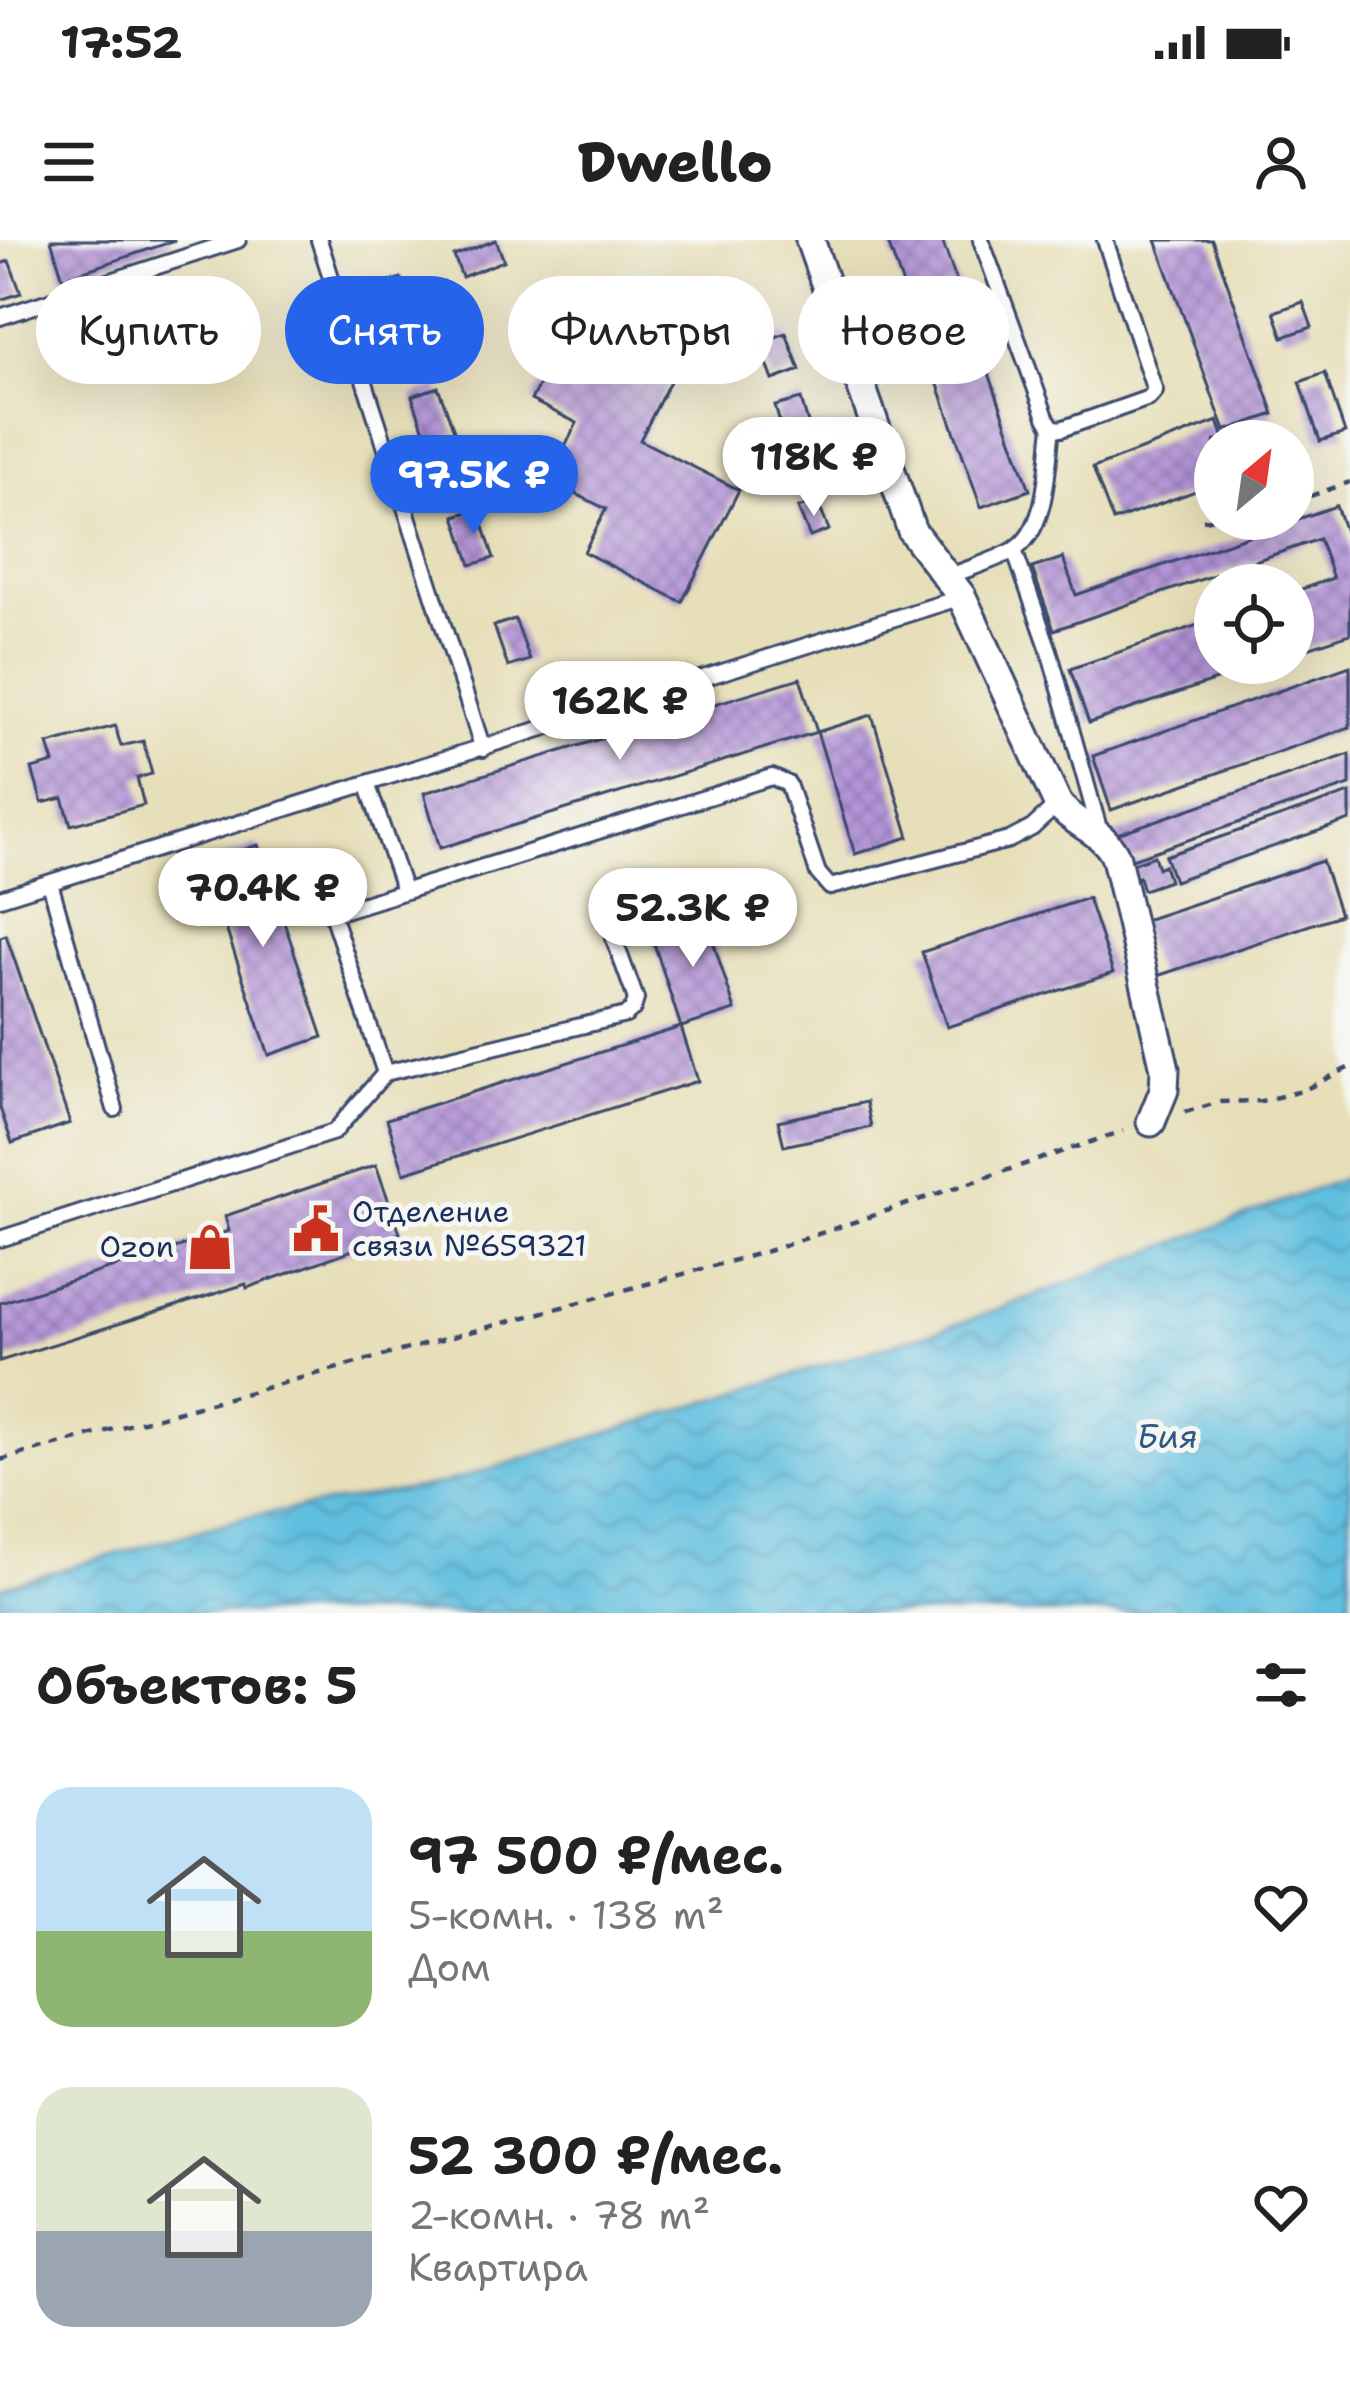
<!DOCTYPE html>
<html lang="ru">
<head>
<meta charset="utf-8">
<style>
	:root { --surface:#fff; --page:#f2f2f2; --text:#222; --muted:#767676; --accent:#2563eb }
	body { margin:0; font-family:"Shantell Sans",sans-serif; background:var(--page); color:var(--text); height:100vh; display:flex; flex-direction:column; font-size:45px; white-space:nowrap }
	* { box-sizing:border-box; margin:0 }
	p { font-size:39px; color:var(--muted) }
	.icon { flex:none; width:66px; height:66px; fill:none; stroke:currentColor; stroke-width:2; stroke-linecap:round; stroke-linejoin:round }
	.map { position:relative; height:1373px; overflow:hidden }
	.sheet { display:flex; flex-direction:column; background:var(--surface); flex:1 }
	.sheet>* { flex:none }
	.guide { position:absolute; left:36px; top:36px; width:1278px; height:108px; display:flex; gap:24px }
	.needle { width:78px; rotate:29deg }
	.tools { position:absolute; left:1194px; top:180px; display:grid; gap:24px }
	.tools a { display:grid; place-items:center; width:120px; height:120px; border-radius:50%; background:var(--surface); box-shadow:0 12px 48px #0002; font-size:60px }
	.price { position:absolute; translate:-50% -102px; padding:0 27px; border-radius:42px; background:#fff; color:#222; font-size:39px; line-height:78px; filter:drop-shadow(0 3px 6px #0008) }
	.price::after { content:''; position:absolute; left:50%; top:72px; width:36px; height:27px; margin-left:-18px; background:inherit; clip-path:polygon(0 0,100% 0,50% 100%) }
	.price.on { background:var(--accent); color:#fff }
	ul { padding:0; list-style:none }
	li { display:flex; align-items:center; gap:36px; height:300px; padding:0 36px }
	li span { display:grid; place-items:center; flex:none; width:336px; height:240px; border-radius:36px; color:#555 }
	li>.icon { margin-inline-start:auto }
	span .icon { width:144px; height:144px; fill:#fffc; stroke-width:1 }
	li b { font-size:51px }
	h2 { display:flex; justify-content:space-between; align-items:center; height:144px; padding:0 36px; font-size:51px }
	.chip { padding:0 42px; border-radius:54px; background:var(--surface); box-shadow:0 12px 48px #0002; font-size:42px; line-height:108px }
	.chip.on { background:var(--accent); color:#fff }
	.status { display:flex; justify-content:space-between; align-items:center; height:84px; padding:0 60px; background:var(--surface); direction:ltr }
	.status svg { height:33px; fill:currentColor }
	header { display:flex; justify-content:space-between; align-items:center; height:156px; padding:0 36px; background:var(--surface); font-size:54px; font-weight:800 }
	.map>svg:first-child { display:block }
	.water { fill:url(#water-waves); stroke:#3e779e; stroke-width:3 }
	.building { fill:url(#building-cross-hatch) }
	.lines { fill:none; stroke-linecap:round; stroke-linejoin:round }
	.service-casing { stroke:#3a496c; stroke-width:20 }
	.minor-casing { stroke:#3a496c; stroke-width:33 }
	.path { stroke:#3a496c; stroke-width:4.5; stroke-dasharray:9 9; stroke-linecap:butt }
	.service { stroke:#fff; stroke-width:14 }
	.minor { stroke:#fff; stroke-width:27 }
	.labels { text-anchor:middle; stroke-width:10; stroke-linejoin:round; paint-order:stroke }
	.poi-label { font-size:30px; fill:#1b2f5e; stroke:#f6f6f2; text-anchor:start }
	.water-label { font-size:33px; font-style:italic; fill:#305a85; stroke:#f6f6f2 }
</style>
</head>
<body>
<div class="status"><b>17:52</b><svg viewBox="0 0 49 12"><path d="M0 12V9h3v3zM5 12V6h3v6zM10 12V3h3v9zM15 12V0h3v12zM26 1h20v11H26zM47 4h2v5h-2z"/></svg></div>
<header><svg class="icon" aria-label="menu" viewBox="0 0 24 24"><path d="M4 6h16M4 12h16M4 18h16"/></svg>Dwello<svg class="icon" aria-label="person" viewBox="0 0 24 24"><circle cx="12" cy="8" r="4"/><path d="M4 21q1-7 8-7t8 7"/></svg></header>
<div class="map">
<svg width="1350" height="1373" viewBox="0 0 1350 1373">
	<defs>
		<pattern id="water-waves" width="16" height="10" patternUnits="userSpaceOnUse" patternTransform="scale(3)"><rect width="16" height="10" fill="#60bfdf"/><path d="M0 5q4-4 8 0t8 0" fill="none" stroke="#4e9cb8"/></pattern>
		<pattern id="building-cross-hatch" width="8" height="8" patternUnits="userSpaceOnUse" patternTransform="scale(3)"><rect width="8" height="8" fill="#b494d7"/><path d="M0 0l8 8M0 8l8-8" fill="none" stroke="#9279b2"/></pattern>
	</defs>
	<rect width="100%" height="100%" fill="#f6f6f2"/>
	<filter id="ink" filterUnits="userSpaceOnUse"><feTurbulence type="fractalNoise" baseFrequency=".00833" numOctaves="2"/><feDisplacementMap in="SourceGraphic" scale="24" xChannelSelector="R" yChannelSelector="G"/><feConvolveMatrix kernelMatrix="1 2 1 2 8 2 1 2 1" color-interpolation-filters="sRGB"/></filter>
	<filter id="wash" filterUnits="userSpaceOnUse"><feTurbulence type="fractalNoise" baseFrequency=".004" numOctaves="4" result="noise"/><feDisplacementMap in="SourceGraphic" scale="48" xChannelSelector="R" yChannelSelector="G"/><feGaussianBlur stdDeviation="2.7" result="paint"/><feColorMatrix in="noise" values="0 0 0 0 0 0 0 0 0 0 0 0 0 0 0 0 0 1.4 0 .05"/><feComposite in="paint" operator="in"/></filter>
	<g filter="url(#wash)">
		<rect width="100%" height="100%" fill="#e7dfb9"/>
		<!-- water -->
		<path class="water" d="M1350,936v437h-1350v-26l244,-69 198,-34 531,-165z"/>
		<g id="blocks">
			<!-- building -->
			<g class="building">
				<path d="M51,0h123v1l-111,37z"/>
				<path d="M496,0l8,21 -42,16 -8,-21z"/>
				<path d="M887,0h55l88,250 -49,17z"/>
				<path d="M1156,0h56l62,174 -49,17z"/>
				<path d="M9,21l12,32 -21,7v-36z"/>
				<path d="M401,38l16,49 -23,8 -16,-50z"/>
				<path d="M584,56l103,52 -47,92 99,50 -57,112 -98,-50 22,-43 -58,-29 29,-57 -46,-23z"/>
				<path d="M1303,62l9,25 -29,10 -9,-25z"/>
				<path d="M786,93l14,37 -27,10 -14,-37z"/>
				<path d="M1325,133l20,60 -25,8 -20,-59z"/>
				<path d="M438,147l17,46 -27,9 -16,-46z"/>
				<path d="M801,159l14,48 -26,7 -14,-48z"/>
				<path d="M1218,181l7,20h-10v43l-102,37 -20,-53z"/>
				<path d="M817,261l12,29 -19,7 -12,-29z"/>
				<path d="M1336,266l14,40v88l-57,19v-61l40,-14 -14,-39 -265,91 -22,-62 31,-10 13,37z"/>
				<path d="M478,269l16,49 -23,7 -16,-49z"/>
				<path d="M515,379l15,41 -22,7 -14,-41z"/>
				<path d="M1215,379v44l48,1 -174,59 -19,-54z"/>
				<path d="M1350,426v61l-239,83 -18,-54z"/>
				<path d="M800,438l17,54 -377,116 -16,-55z"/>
				<path d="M872,475l37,122 -54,17 -38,-122z"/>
				<path d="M115,486l6,20 22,-5 9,33 -15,4 7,27 -73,20 -8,-27 -21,5 -10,-34 22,-6 -6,-19z"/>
				<path d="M1350,514v31l-227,77 -9,-27z"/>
				<path d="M1350,553v27l-176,61 -9,-25z"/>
				<path d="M258,605l65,192 -54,18 -65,-191z"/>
				<path d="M1154,616l4,12 6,-3 5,16 -26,9 -4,-13 -6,2 -5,-14z"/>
				<path d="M1322,621l18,54 -183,61 -18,-54z"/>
				<path d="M1088,658l25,75 -166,54 -25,-75z"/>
				<path d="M704,673l31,97 -54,17 -31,-96z"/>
				<path d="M6,695l64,188 -58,20 -12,-35v-171z"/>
				<path d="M681,787l17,54 -294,92 -17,-54z"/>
				<path d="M866,862l5,25 -87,19 -6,-25z"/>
				<path d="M376,925l24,68 -153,55 -1,-4 -246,77v-58l229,-72 -4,-15z"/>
			</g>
		</g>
	</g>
	<g filter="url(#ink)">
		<use href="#blocks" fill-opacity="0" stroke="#3a496c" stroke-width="3"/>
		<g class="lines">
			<defs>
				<g id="service">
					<path d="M319,0l164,509"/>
					<path d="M981,0l65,177 6,10 9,2 88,-31 6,-7 -50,-151"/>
					<path d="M0,77l238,-77"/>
					<path d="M1014,310l35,100 49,175"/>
					<path d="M950,336c20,-8 43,-15 62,-25 37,-20 35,-88 40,-124"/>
					<path d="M368,546l36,105"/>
					<path d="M50,643l65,226"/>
					<path d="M0,658l962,-301"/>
					<path d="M385,833l-53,-159 440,-137 16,7 30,89 12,14 179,-47 23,-12 26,-24"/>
					<path d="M0,999l334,-107 51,-59 241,-58 7,-6 3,-10 -22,-60"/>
				</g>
				<path id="minor" d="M810,0l102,291 50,66 96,207c19,23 46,26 58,54l49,211 -1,21 -13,32"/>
			</defs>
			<!-- service casing -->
			<use href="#service" class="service-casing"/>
			<!-- minor casing -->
			<use href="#minor" class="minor-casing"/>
			<!-- path -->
			<g class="path">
				<path d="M1293,262l57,-20"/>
				<path d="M1203,280l12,-2"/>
				<path d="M1185,872l35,-10 41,-1 41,-10 48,-24"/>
				<path d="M0,1220l768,-209 355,-120"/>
			</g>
			<!-- service -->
			<use href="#service" class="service"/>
			<!-- minor -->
			<use href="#minor" class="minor"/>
		</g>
	</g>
	<!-- icons -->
	<defs>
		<symbol id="civic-bare" viewBox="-9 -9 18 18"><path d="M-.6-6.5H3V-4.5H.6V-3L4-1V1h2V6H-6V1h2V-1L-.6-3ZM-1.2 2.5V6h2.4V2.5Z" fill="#c8321e" stroke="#f6f6f2" stroke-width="2.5" paint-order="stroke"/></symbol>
		<symbol id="shop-bare" viewBox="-9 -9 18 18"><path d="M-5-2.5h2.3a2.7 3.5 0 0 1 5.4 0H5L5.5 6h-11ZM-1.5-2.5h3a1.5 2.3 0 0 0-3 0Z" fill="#c8321e" stroke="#f6f6f2" stroke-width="2.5" paint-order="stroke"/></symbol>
	</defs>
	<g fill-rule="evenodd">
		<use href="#civic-bare" x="283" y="956" width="66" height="66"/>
		<use href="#shop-bare" x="177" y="974" width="66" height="66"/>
	</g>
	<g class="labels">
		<!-- poi labels -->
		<g class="poi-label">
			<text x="352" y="982">Отделение<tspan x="352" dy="34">связи №659321</tspan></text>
			<text x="174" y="1017" text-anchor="end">Ozon</text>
		</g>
		<!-- water labels -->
		<g class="water-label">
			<text x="1167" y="1208">Бия</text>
		</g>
	</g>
</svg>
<div class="tools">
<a><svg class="needle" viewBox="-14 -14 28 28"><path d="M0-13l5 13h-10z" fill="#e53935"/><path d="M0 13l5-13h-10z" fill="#767676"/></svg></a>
<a><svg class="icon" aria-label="locate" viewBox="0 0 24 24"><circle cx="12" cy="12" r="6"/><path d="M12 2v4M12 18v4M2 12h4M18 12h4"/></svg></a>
</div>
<b class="price" style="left:814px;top:279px">118K ₽</b>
<b class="price on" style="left:474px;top:297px">97.5K ₽</b>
<b class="price" style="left:620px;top:523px">162K ₽</b>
<b class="price" style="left:263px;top:710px">70.4K ₽</b>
<b class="price" style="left:693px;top:730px">52.3K ₽</b>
<div class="guide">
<a class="chip">Купить</a>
<a class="chip on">Снять</a>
<a class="chip">Фильтры</a>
<a class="chip">Новое</a>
</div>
</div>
<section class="sheet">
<h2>Объектов: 5<svg class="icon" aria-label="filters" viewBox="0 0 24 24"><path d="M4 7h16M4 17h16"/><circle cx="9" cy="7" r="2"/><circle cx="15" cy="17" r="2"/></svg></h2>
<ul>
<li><span style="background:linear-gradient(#bfe0f5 60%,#8fb573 0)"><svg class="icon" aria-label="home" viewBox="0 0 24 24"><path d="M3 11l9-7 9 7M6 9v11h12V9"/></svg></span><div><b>97 500 ₽/мес.</b><p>5-комн. · 138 m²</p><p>Дом</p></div><svg class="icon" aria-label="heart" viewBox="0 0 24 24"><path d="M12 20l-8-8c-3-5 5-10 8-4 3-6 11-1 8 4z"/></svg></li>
<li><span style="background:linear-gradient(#dfe7d0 60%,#9aa5b1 0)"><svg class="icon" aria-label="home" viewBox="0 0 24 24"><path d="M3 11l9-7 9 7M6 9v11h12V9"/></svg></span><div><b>52 300 ₽/мес.</b><p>2-комн. · 78 m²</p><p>Квартира</p></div><svg class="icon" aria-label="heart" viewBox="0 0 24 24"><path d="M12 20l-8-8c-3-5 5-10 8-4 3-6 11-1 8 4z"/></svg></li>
</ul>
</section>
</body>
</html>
